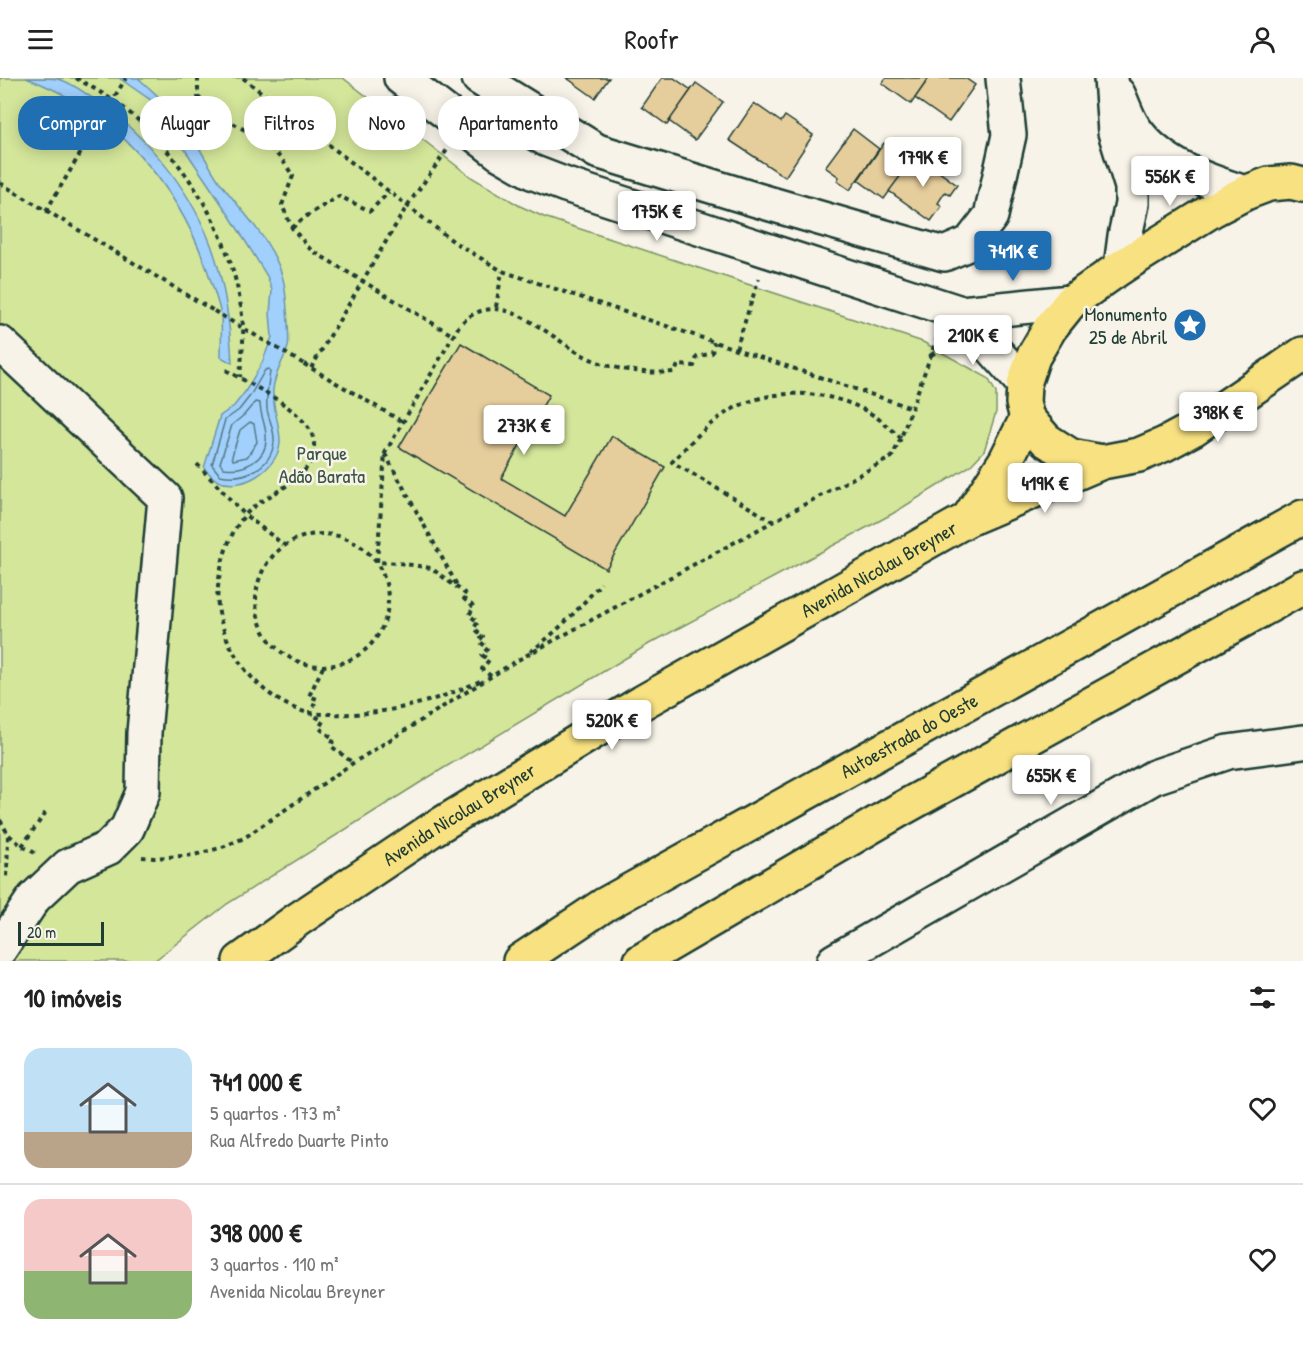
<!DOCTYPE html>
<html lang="pt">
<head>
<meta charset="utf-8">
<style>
	:root { --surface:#fff; --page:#f2f2f2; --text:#222; --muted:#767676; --line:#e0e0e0; --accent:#1f6fb2 }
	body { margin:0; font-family:"Patrick Hand",sans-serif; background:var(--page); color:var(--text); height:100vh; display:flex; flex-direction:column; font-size:22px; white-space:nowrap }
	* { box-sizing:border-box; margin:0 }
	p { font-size:20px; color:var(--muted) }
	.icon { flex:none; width:33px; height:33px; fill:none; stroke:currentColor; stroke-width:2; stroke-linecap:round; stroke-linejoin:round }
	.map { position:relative; height:883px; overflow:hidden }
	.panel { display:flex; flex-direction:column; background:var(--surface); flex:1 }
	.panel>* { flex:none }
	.guide { position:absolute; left:18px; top:18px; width:600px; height:54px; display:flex; gap:12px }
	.scale { position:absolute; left:18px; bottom:15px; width:86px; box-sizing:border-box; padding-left:6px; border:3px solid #1f3d34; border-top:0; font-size:16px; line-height:21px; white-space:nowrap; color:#1f3d34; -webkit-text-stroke:4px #f7f3e8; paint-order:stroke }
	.price { position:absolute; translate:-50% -51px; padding:0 14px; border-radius:6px; background:#fff; color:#222; font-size:20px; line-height:39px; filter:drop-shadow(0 2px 3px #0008) }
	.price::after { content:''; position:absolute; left:50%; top:36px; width:18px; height:14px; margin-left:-9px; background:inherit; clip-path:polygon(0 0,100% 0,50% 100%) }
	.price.selected { background:var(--accent); color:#fff }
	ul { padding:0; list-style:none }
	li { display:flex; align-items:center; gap:18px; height:150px; padding:0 24px }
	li+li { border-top:2px solid var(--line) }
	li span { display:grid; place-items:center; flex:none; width:168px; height:120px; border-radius:18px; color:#555 }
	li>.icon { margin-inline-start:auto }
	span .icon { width:72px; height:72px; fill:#fffc; stroke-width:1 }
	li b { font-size:26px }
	h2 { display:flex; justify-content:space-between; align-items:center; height:72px; padding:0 24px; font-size:26px }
	.pill { padding:0 21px; border-radius:24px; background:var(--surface); box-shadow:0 3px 15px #0003; font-size:21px; line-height:54px }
	.pill.selected { background:var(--accent); color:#fff }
	header { display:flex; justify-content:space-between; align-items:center; height:78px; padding:0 24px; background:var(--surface); font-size:27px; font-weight:600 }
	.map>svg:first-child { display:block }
	.green { fill:#d4e69a; stroke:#7a9267; stroke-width:1.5 }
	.water { fill:#a1d0fc; stroke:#6d95ac; stroke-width:1.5 }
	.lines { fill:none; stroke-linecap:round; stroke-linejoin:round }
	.shore { stroke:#537884; stroke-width:1.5 }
	.building { fill:#e6cd9c; stroke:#1f3d34; stroke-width:1.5 }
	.minor-casing { stroke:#1f3d34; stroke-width:38 }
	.major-casing { stroke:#1f3d34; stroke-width:38 }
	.highway-casing { stroke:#1f3d34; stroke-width:38 }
	.path { stroke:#1f3d34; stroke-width:4; stroke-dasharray:4.5 4.5; stroke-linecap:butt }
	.minor { stroke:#f7f3e8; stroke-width:33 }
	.major { stroke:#f8e181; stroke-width:33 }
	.highway { stroke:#f8e181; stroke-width:33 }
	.path-bridge { stroke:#1f3d34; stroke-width:4; stroke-dasharray:4.5 4.5; stroke-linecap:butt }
	.labels { text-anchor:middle; stroke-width:5; stroke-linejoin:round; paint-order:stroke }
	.poi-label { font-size:20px; fill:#1f3d34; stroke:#f7f3e8; text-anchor:end }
	.park-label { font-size:20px; fill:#3a5643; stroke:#f7f3e8 }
	.street-label { font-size:20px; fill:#1f3d34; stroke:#f7f3e8 }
</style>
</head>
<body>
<header><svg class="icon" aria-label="menu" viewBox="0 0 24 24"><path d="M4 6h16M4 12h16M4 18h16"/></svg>Roofr<svg class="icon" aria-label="person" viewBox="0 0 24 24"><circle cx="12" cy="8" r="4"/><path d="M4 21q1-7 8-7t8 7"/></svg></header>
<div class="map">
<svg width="1303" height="883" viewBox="0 0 1303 883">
	<rect width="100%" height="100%" fill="#f7f3e8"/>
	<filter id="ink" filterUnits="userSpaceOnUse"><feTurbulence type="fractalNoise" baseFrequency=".0167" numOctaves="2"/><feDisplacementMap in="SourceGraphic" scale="12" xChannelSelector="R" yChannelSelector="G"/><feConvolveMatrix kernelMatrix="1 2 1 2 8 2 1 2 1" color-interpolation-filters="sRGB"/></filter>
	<g filter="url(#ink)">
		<!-- green -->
		<path class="green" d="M0,0h343l128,99 49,29 24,11 379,125 65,36 8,15v19l-12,39 -14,15 -78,48 -243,130 -220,133 -202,127 -73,57h-154z"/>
		<!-- water -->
		<g class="water">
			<path d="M26,0c10,0 23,0 32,1 13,3 25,13 36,20 51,35 93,85 116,143 15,39 20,80 22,121l-11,-6c0,-13 1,-27 0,-41 -2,-14 -9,-30 -13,-44 -30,-87 -93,-162 -182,-194z"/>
			<path d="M119,0h19c17,15 34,30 48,49 12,17 21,36 33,54 22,30 55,61 64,98 3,10 7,61 5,68 -5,15 -14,27 -15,43 -1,19 8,36 7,54 -3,25 -38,48 -62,37 -5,-3 -10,-9 -14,-13l16,-52 14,-10 11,-14 17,-29 10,-26 -2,-24 2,-23 -5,-14 -36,-58 -62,-92 -17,-25z"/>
		</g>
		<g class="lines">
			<!-- shore -->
			<g class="shore">
				<path d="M269,291l1,3c-2,12 -4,24 -3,37 2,12 8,21 7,33 -3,27 -31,38 -54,33l-8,-10 13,-45 14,-10 11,-14 15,-26z"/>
				<path d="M255,324l5,1c0,12 6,22 6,33 2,24 -22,35 -42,32l-4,-5 12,-38 12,-10z"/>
				<path d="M250,344l4,2 3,18 -10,15 -14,3 -1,-4 8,-26z"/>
			</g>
		</g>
		<!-- building -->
		<g class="building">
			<path d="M567,0h42l-14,20z"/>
			<path d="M662,0h12l17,12 -24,35 -25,-18z"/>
			<path d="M886,0h43l-18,26 -29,-21z"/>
			<path d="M929,0h36l10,7 -26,37 -34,-24z"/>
			<path d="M696,5l27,19 -28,38 -26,-19z"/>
			<path d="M754,25l27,19 4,-6 28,19 -28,42 -56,-37z"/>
			<path d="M853,51l26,20 -29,41 -13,-9 2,-4 -14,-10z"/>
			<path d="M884,65l27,19 -27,37 -26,-19z"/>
			<path d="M916,77l41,30 -7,10 -5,-3 -7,11 4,3 -11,15 -42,-30z"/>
			<path d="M461,265l88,52 -48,83 64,38 47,-80 53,31 -59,102 -207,-122z"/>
		</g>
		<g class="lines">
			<defs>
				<g id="minor">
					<path d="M401,0l98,75 33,19 34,13 395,128 110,-11"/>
					<path d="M479,0l118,73 160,49 187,54 26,-11 21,-27 18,-81 -6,-57"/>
					<path d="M1111,0l4,54 17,55v17l-7,32 -4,31"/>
					<path d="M1118,16c5,10 9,24 16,34 25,37 70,52 111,65"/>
					<path d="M961,235l63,71"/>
					<path d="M0,265l165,155 -21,235 -1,59 -16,37 -19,19 -40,18 -34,32 -34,51"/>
					<path d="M834,883l320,-184 74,-25 75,-10"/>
				</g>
				<g id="major">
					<path d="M1102,384l-31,-6 -25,-16 -19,-22 -4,-15 1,-19 9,-27 17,-29 21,-26 50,-35 93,-58 31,-16 24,-9 22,-2 12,3"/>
					<path d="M968,441l38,-59 21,-42"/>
					<path id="s1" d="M240,883l57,-41 133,-89 213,-129 325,-183 134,-57 37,-7 26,-11 28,-15 110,-75"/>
				</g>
				<g id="highway">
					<path id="s2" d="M520,883l84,-56 699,-388"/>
					<path d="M641,883l260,-152 402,-222"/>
				</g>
			</defs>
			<!-- minor casing -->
			<use href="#minor" class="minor-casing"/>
			<!-- major casing -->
			<use href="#major" class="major-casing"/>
			<!-- highway casing -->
			<use href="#highway" class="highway-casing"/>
			<!-- path -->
			<g class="path">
				<path d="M76,0c21,12 43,25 61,41 57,53 101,129 106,208 1,16 -2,33 -3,50"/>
				<path d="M198,0v19l24,20 44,25 17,19 10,15 -11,29 10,23 19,22 143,86"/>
				<path d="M243,0l211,164 48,29 410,137"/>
				<path d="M0,105l214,128"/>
				<path d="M46,133l55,-92"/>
				<path d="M292,150l13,-11 34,-21 31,15 19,-19"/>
				<path d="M496,229l6,-36"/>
				<path d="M736,271l23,-71"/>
				<path d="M931,277l17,-10"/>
				<path d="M304,286l99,58"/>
				<path d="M311,290l96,-162 40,-56"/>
				<path d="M226,292c24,15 86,42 88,73 2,39 -48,48 -69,72 -17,20 -24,46 -27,72 -3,23 6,49 18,69 15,26 43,50 73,57 8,1 16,1 23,1 51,2 104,-12 150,-34"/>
				<path d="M385,376l73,133"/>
				<path d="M197,386l48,51 39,30"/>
				<path d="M774,444l-102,-60c18,-19 36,-39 59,-52 42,-24 101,-21 142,5 10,6 19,16 28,23"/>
				<circle cx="322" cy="522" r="66"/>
				<path d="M530,574c27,-20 49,-43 71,-69"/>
				<path d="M323,589l-14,29 8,3 -7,14 13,8 -4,7 15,11 -3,7 22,17"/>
				<path d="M491,598l-9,-7 7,-9 -7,-5 6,-7 -9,-7 4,-5 -9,-8 4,-6 -9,-7 5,-8 -10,-8 3,-4 -36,-27 -32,-5 -22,-1 8,-109 74,-127c42,-47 92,17 134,34 26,11 54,14 82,12l3,-7 16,1 3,-9 15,-4 2,-11"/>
				<path d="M0,742l8,14 -1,46"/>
				<path d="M9,757l13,11 15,8"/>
				<path d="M22,768l24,-34"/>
				<path d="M142,779l12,1 40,-3 26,-7 24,-10 109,-75 163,-102 376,-204 9,-19 36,-100"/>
			</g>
			<!-- minor -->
			<use href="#minor" class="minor"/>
			<!-- major -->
			<use href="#major" class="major"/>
			<!-- highway -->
			<use href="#highway" class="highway"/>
			<!-- path-bridge -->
			<g class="path-bridge">
				<path d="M101,41l25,-41"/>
				<path d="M214,233l90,53"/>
			</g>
		</g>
	</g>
	<!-- icons -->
	<defs>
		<symbol id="sight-disc" viewBox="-11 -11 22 22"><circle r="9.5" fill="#1f6fb2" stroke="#f7f3e8"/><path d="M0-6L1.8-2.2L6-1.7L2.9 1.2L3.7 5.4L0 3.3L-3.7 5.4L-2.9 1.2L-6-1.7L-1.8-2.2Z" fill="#fff"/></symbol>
	</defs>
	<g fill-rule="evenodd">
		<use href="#sight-disc" x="1171" y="228" width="38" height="38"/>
	</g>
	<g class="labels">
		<!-- poi labels -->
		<g class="poi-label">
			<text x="1167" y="243">Monumento<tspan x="1167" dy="23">25 de Abril</tspan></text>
		</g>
		<!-- park labels -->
		<g class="park-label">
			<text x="322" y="382">Parque<tspan x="322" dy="23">Adão Barata</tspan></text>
		</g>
		<!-- street labels -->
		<g class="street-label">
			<text dy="7" stroke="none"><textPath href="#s1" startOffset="750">Avenida Nicolau Breyner</textPath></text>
			<text dy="7" stroke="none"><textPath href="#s2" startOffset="450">Autoestrada do Oeste</textPath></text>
			<text dy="7" stroke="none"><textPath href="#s1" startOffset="264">Avenida Nicolau Breyner</textPath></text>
		</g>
	</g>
</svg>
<div class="scale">20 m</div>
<b class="price" style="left:923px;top:110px">179K €</b>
<b class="price" style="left:1170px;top:129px">556K €</b>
<b class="price" style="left:657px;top:164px">175K €</b>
<b class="price selected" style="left:1013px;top:204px">741K €</b>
<b class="price" style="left:973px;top:288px">210K €</b>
<b class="price" style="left:1218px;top:365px">398K €</b>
<b class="price" style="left:524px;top:378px">273K €</b>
<b class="price" style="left:1045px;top:436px">419K €</b>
<b class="price" style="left:612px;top:673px">520K €</b>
<b class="price" style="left:1051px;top:728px">655K €</b>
<div class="guide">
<a class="pill selected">Comprar</a>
<a class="pill">Alugar</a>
<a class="pill">Filtros</a>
<a class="pill">Novo</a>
<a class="pill">Apartamento</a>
</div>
</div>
<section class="panel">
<h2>10 imóveis<svg class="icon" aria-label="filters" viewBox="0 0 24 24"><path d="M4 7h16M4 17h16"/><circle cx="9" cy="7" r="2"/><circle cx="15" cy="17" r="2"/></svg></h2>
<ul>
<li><span style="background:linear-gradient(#bfe0f5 70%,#b9a48a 0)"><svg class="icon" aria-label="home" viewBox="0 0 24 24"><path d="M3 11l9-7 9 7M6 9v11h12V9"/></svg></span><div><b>741 000 €</b><p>5 quartos · 173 m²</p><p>Rua Alfredo Duarte Pinto</p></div><svg class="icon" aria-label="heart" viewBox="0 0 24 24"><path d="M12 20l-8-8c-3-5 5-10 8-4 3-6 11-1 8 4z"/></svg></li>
<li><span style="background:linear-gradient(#f6c9c9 60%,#8fb573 0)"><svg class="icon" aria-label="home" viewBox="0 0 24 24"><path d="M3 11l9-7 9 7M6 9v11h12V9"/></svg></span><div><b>398 000 €</b><p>3 quartos · 110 m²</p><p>Avenida Nicolau Breyner</p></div><svg class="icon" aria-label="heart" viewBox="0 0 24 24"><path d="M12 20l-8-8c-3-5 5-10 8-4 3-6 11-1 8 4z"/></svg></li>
</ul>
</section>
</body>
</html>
